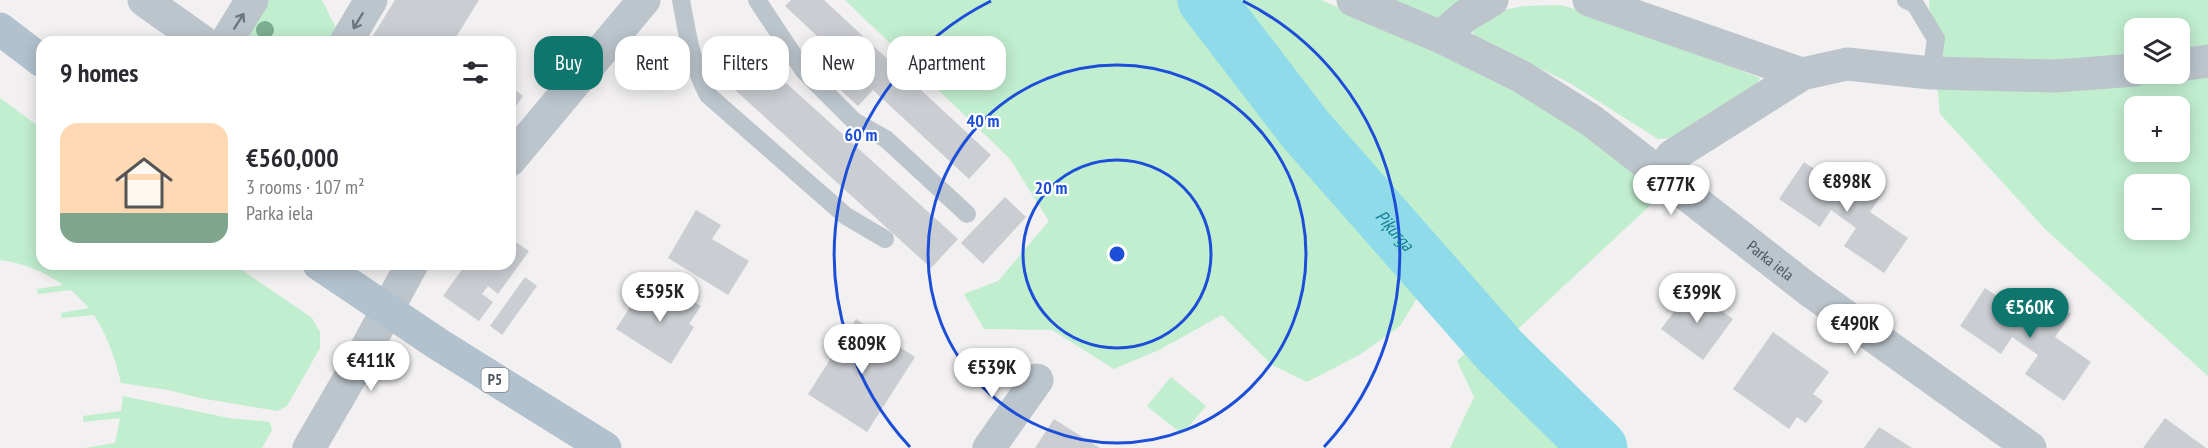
<!DOCTYPE html>
<html lang="en">
<head>
<meta charset="utf-8">
<style>
	:root { --surface:#fff; --page:#f2f2f3; --text:#2b2b33; --muted:#7c7c81; --line:#e1e1e2; --accent:#0f766e }
	body { margin:0; font-family:"PT Sans Narrow",sans-serif; background:var(--page); color:var(--text); height:100vh; display:flex; flex-direction:column; font-size:22px; white-space:nowrap }
	* { box-sizing:border-box; margin:0 }
	p { font-size:20px; color:var(--muted) }
	.icon { flex:none; width:33px; height:33px; fill:none; stroke:currentColor; stroke-width:2; stroke-linecap:round; stroke-linejoin:round }
	.map { position:relative; flex:1; overflow:hidden }
	.details { position:absolute; left:36px; top:36px; width:480px; height:234px; display:flex; flex-direction:column; background:var(--surface); border-radius:18px; box-shadow:0 3px 15px #0003 }
	.details>* { flex:none }
	.banner { position:absolute; left:534px; top:36px; width:570px; height:54px; display:flex; gap:12px }
	.buttons { position:absolute; left:2124px; top:18px; display:grid; gap:12px }
	.buttons a { display:grid; place-items:center; width:66px; height:66px; border-radius:12px; background:var(--surface); box-shadow:0 3px 15px #0003; font-size:30px }
	.price { position:absolute; translate:-50% -51px; padding:0 14px; border-radius:21px; background:#fff; color:#222; font-size:20px; line-height:39px; filter:drop-shadow(0 2px 3px #0008) }
	.price::after { content:''; position:absolute; left:50%; top:36px; width:18px; height:14px; margin-left:-9px; background:inherit; clip-path:polygon(0 0,100% 0,50% 100%) }
	.price.on { background:var(--accent); color:#fff }
	ul { padding:0; list-style:none }
	li { display:flex; align-items:center; gap:18px; height:150px; padding:0 24px }
	li+li { border-top:2px solid var(--line) }
	li span { display:grid; place-items:center; flex:none; width:168px; height:120px; border-radius:18px; color:#555 }
	li>.icon { margin-inline-start:auto }
	span .icon { width:72px; height:72px; fill:#fffc; stroke-width:1 }
	li b { font-size:26px }
	h2 { display:flex; justify-content:space-between; align-items:center; height:72px; padding:0 24px; font-size:26px }
	.chip { padding:0 21px; border-radius:18px; background:var(--surface); box-shadow:0 3px 15px #0003; font-size:21px; line-height:54px }
	.chip.on { background:var(--accent); color:#fff }
	.map>svg:first-child { display:block }
	.green { fill:#c1eecf; fill-rule:evenodd }
	.lines { fill:none; stroke-linecap:round; stroke-linejoin:round }
	.river { stroke:#90dbe9; stroke-width:57 }
	.building { fill:#cacdd2 }
	.service { stroke:#bcc5cc; stroke-width:18 }
	.minor { stroke:#bcc5cc; stroke-width:33 }
	.tertiary { stroke:#bcc5cc; stroke-width:33 }
	.primary { stroke:#b1c1cd; stroke-width:33 }
	.tree { fill:#7cb092 }
	.oneway { stroke:#6c767e }
	.ring { fill:none; stroke:#1d4ed8; stroke-width:3 }
	.labels { text-anchor:middle; stroke-width:4.5; stroke-linejoin:round; paint-order:stroke }
	.shield { fill:#fff; stroke:#80878e; stroke-width:1.5 }
	.shield-label { font-size:15px; font-weight:bold; fill:#49545d }
	.street-label { font-size:16px; fill:#49545d; stroke:#fff }
	.water-label { font-size:18px; font-style:italic; fill:#127d90; stroke:#fff }
	.centre { fill:#1d4ed8; stroke:#fff; stroke-width:3 }
	.ring-label { font-size:18px; text-anchor:middle; font-weight:bold; fill:#1d4ed8; stroke:#fff; stroke-width:4.5; stroke-linejoin:round; paint-order:stroke }
</style>
</head>
<body>
<div class="map">
<svg width="2208" height="448" viewBox="0 0 2208 448">
	<rect width="100%" height="100%" fill="#f2f0f0"/>
	<!-- green -->
	<g class="green">
		<path d="M269,0h53l17,34 -6,8h-91z"/>
		<path d="M845,0h336l121,147 123,138 -25,41 -39,28 -54,28 -35,-17 -50,-50 -63,35 -45,19 -62,-39 -68,-1 -20,-35 34,-13 51,-60 -39,-62z"/>
		<path d="M1235,0h86l71,30 165,80 64,52 38,35 -155,145 -105,-140 -83,-95z"/>
		<path d="M1381,0h87l-32,24z"/>
		<path d="M1929,0h279v376l-161,-145 -107,-117zM2134,28h46v46h-46zM2134,106h46v46h-46zM2134,184h46v46h-46z"/>
		<path d="M1561,5l54,15 145,58 -7,14 -73,46 -22,1 -90,-57 -95,-46v-11l21,-13 29,-6z"/>
		<path d="M0,98l42,31v135h191l79,54 8,14v16l-33,58 -10,5 -77,-13 -32,-8 -47,-7c-6,-25 -13,-46 -27,-68l-32,3 -1,-5 28,-5 -18,-18 -33,4 -1,-5 26,-4c-22,-15 -37,-21 -63,-25z"/>
		<path d="M1479,340l15,16 93,92h-137l24,-51 -17,-36z"/>
		<path d="M1171,377l35,29 -24,28 -35,-28z"/>
		<path d="M123,396l106,22 41,4 2,8 -10,18h-178l31,-5 5,-25 -37,4v-6l38,-5z"/>
	</g>
	<g class="lines">
		<!-- river -->
		<path class="river" id="s1" d="M1206,0l99,129 196,223 98,96"/>
	</g>
	<!-- building -->
	<g class="building">
		<path d="M395,0h84l-26,42h-84z"/>
		<path d="M791,0h33l167,155 -22,24 -96,-89 -15,16 -28,-26 16,-17 -61,-57z"/>
		<path d="M740,41l218,198 -27,29 -218,-198z"/>
		<path d="M510,86l13,10 -13,19z"/>
		<path d="M1804,162l41,28 13,-20 27,20 -15,22 38,26 -24,35 -40,-27 12,-18 -25,-18 -11,17 -41,-28z"/>
		<path d="M1005,197l21,20 -43,47 -22,-21z"/>
		<path d="M696,210l25,15 -9,14 37,22 -21,34 -60,-37z"/>
		<path d="M510,238l19,13 -31,43 -10,-8 -6,8 11,8 -14,19 -36,-25 23,-32h44z"/>
		<path d="M525,277l12,9 -35,49 -12,-9z"/>
		<path d="M669,287l32,19 -12,18 5,3 -23,37 -55,-35 23,-36 19,12z"/>
		<path d="M1985,288l40,27 15,-21 31,20 -16,23 36,25 -27,39 -39,-27 13,-19 -26,-18 -11,17 -41,-28z"/>
		<path d="M1691,289l42,30 -30,41 -42,-31z"/>
		<path d="M856,319l59,38 -48,75 -59,-38z"/>
		<path d="M1773,332l56,40 -16,22 10,7 -17,22 -9,-6 -8,12 -56,-40z"/>
		<path d="M2165,418l41,30h-63z"/>
		<path d="M1054,419l30,19 16,10h-65z"/>
		<path d="M1879,427l33,21h-48z"/>
	</g>
	<g class="lines">
		<!-- service -->
		<g class="service">
			<path d="M681,0c6,33 11,65 27,95l138,121 39,23"/>
			<path d="M757,0l47,71 50,50 32,18 81,75"/>
			<path d="M1906,0l9,4 21,35 -5,34"/>
		</g>
		<!-- minor -->
		<g class="minor">
			<path d="M144,0l59,42"/>
			<path id="s2" d="M1353,0l88,37 81,40 70,44 217,169 221,158"/>
			<path d="M1589,0l213,74"/>
			<path d="M1441,37l24,-21 27,-16"/>
			<path d="M226,42l26,-42"/>
			<path d="M346,42l25,-42"/>
			<path d="M2180,65l28,-4"/>
			<path d="M1659,175l13,-19 130,-82 45,-10 84,9 125,3 78,-6"/>
			<path d="M989,448l48,-68"/>
		</g>
		<!-- tertiary -->
		<g class="tertiary">
			<path d="M510,160l134,-160"/>
			<path d="M309,448l50,-86 53,-98"/>
		</g>
		<!-- primary -->
		<g class="primary">
			<path d="M0,29l42,32"/>
			<path d="M319,264l119,80 167,104"/>
		</g>
	</g>
	<!-- trees -->
	<circle class="tree" cx="265" cy="30" r="9"/>
	<!-- one-way arrows -->
	<defs><path id="oneway-shaft" d="M-6 0H5M1.5-3L5.5 0L1.5 3" fill="none" stroke-width="1.6" stroke-linecap="round" stroke-linejoin="round" transform="scale(1.5)"/></defs>
	<g class="oneway">
		<use href="#oneway-shaft" transform="translate(239 21) rotate(-58)"/>
		<use href="#oneway-shaft" transform="translate(358 21) rotate(121)"/>
	</g>
	<!-- distance rings -->
	<g class="ring">
		<circle cx="1117" cy="254" r="94"/>
		<circle cx="1117" cy="254" r="189"/>
		<path d="M910 447A283 283 0 0 1 991 1M1243 1A283 283 0 0 1 1324 447"/>
	</g>
	<g class="labels">
		<!-- shield labels -->
		<rect class="shield" x="481.5" y="368" width="27" height="24" rx="4.5"/>
		<g class="shield-label">
			<text x="495" y="385">P5</text>
		</g>
		<!-- street labels -->
		<g class="street-label">
			<text dy="6" stroke="none"><textPath href="#s2" startOffset="495">Parka iela</textPath></text>
		</g>
		<!-- water labels -->
		<g class="water-label">
			<text dy="6" stroke="none"><textPath href="#s1" startOffset="298">Piķurga</textPath></text>
		</g>
	</g>
	<circle cx="1117" cy="254" r="9" class="centre"/>
	<g class="ring-label">
		<text x="983" y="127">40 m</text>
		<text x="861" y="141">60 m</text>
		<text x="1051" y="194">20 m</text>
	</g>
</svg>
<div class="buttons">
<a><svg class="icon" aria-label="layers" viewBox="0 0 24 24"><path d="M12 4l9 5-9 5-9-5zM3 14l9 5 9-5"/></svg></a>
<a>+</a>
<a>−</a>
</div>
<b class="price" style="left:1847px;top:213px">€898K</b>
<b class="price" style="left:1671px;top:216px">€777K</b>
<b class="price" style="left:660px;top:323px">€595K</b>
<b class="price" style="left:1697px;top:324px">€399K</b>
<b class="price on" style="left:2030px;top:339px">€560K</b>
<b class="price" style="left:1855px;top:355px">€490K</b>
<b class="price" style="left:862px;top:375px">€809K</b>
<b class="price" style="left:371px;top:392px">€411K</b>
<b class="price" style="left:992px;top:399px">€539K</b>
<div class="banner">
<a class="chip on">Buy</a>
<a class="chip">Rent</a>
<a class="chip">Filters</a>
<a class="chip">New</a>
<a class="chip">Apartment</a>
</div>
<section class="details">
<h2>9 homes<svg class="icon" aria-label="filters" viewBox="0 0 24 24"><path d="M4 7h16M4 17h16"/><circle cx="9" cy="7" r="2"/><circle cx="15" cy="17" r="2"/></svg></h2>
<ul>
<li><span style="background:linear-gradient(#ffd9b3 75%,#7fa58c 0)"><svg class="icon" aria-label="home" viewBox="0 0 24 24"><path d="M3 11l9-7 9 7M6 9v11h12V9"/></svg></span><div><b>€560,000</b><p>3 rooms · 107 m²</p><p>Parka iela</p></div></li>
</ul>
</section>
</div>
</body>
</html>
